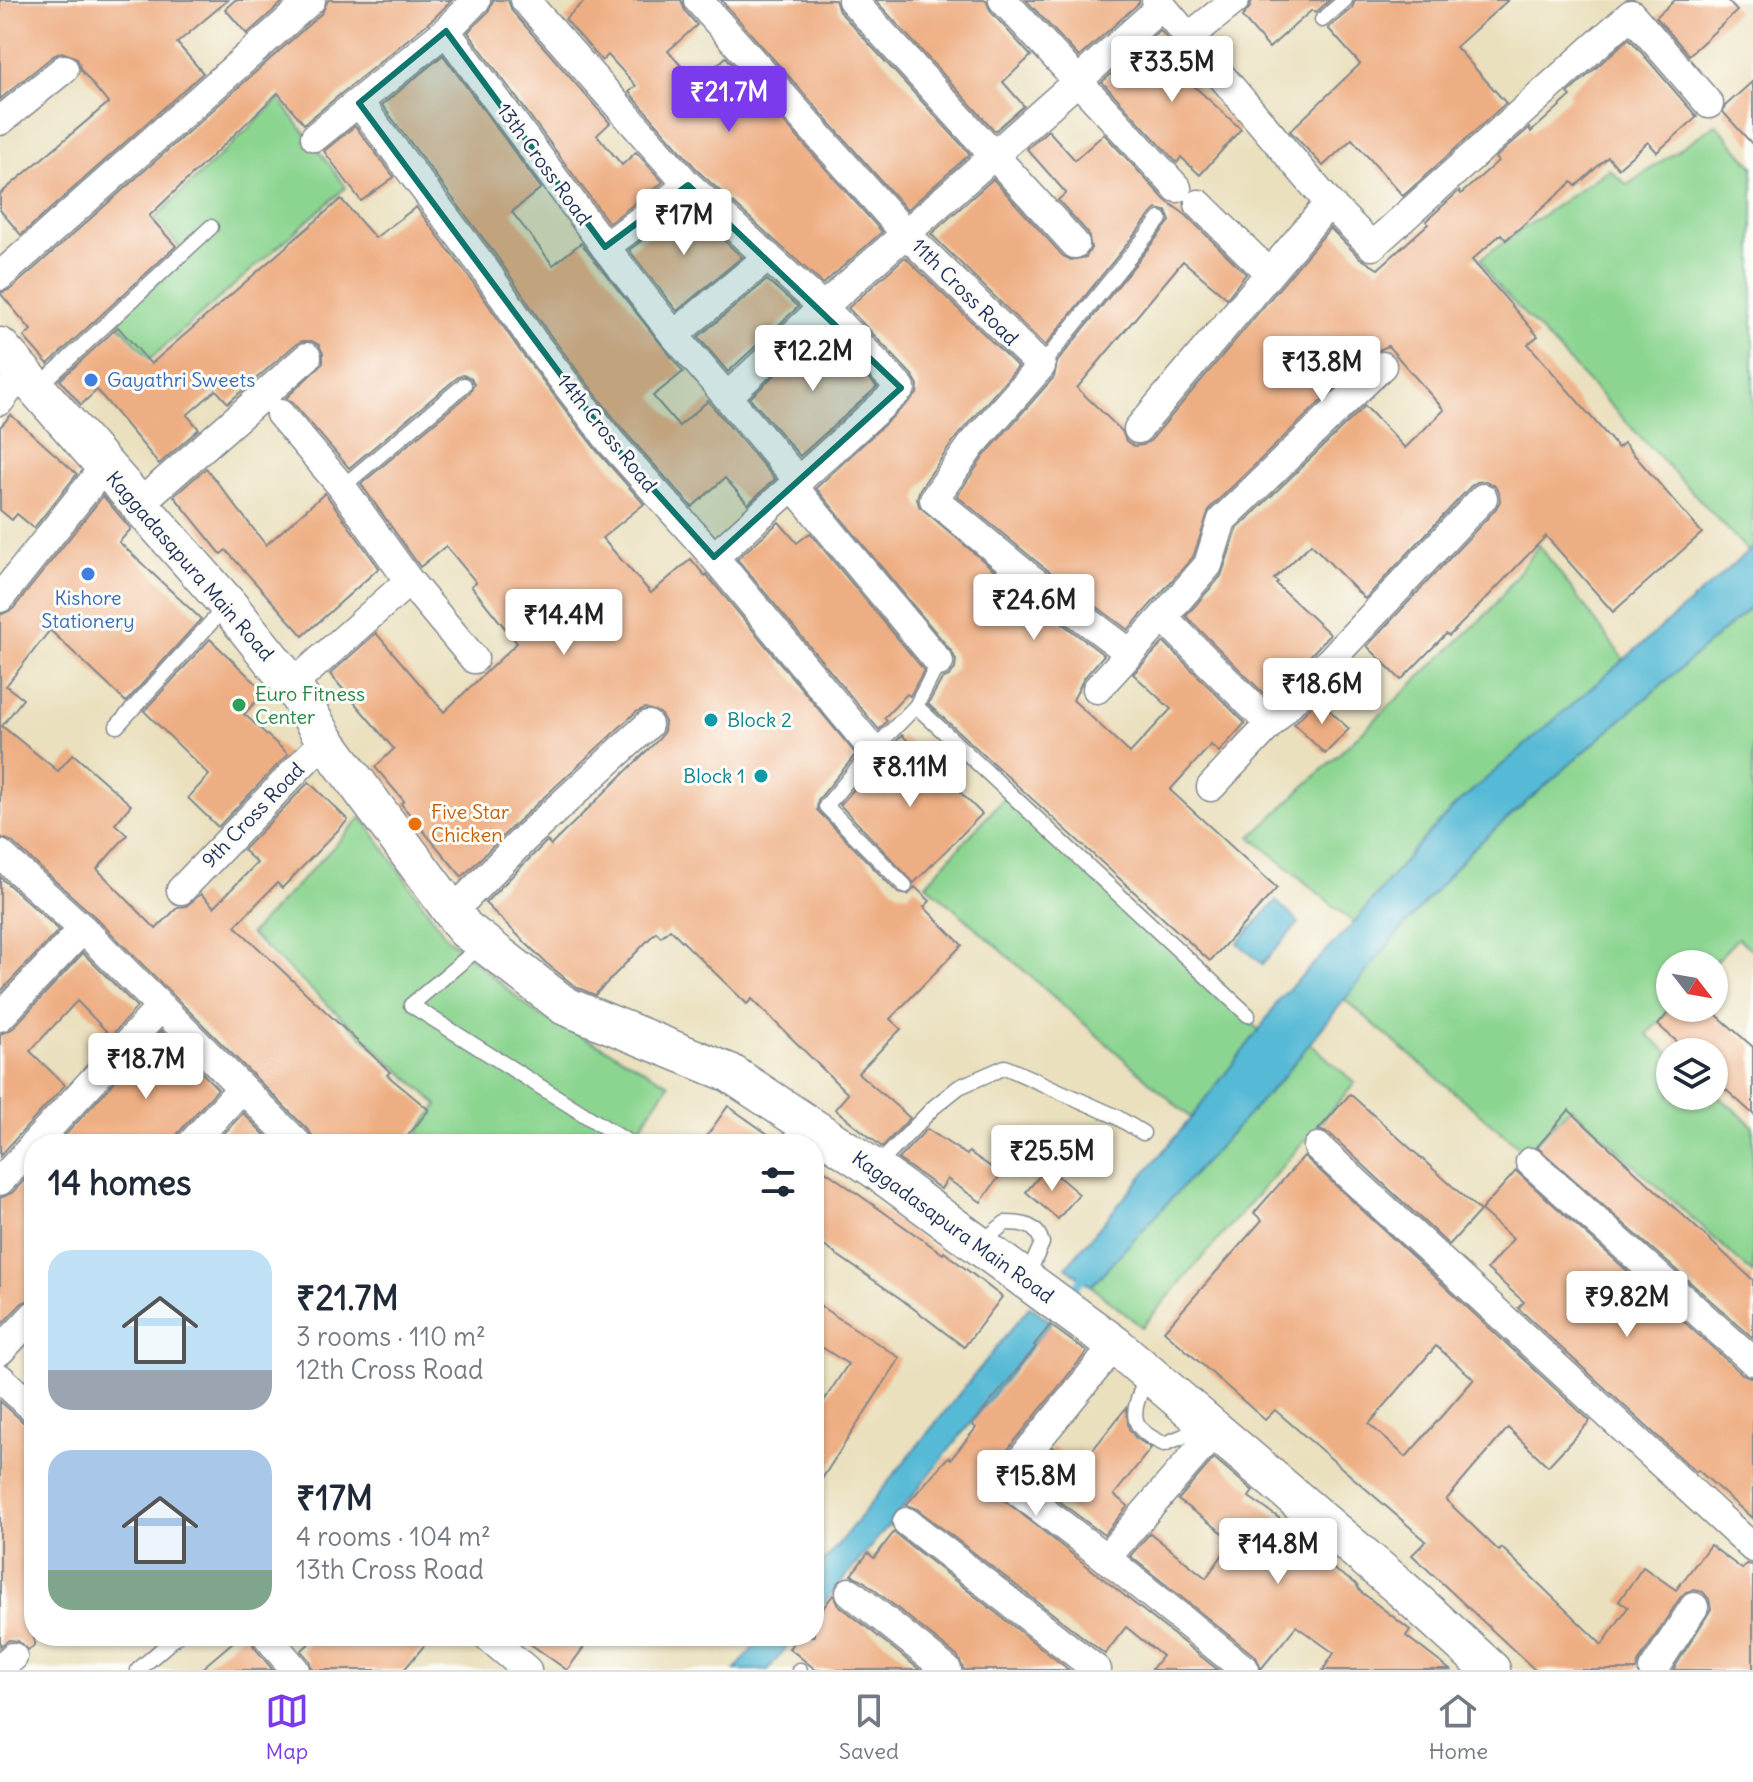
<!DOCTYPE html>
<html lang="en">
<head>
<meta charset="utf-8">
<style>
	:root { --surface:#fff; --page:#f6f6f7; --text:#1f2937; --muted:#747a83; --line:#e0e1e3; --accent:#7c3aed }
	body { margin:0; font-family:Delius,sans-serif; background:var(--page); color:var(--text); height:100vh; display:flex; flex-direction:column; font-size:30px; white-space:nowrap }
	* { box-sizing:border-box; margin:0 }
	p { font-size:26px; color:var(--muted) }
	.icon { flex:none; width:44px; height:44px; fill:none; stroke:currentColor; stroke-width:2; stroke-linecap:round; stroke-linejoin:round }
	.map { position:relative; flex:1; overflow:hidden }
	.side { position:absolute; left:24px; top:1134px; width:800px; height:512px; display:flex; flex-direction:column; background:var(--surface); border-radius:32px; box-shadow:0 2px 6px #0004 }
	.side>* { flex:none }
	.needle { width:52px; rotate:121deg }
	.fabs { position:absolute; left:1656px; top:950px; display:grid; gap:16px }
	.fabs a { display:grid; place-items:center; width:72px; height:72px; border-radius:50%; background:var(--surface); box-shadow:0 2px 6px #0004; font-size:40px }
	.price { position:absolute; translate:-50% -68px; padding:0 18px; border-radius:8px; background:#fff; color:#222; font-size:26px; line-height:52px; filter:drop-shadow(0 2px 4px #0008) }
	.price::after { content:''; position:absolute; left:50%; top:48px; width:24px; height:18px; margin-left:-12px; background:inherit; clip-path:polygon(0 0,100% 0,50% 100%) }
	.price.on { background:var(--accent); color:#fff }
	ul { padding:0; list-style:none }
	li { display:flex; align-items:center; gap:24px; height:200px; padding:0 24px }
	li span { display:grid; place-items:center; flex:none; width:224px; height:160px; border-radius:24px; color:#555 }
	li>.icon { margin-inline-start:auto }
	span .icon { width:96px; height:96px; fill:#fffc; stroke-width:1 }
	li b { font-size:34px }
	h2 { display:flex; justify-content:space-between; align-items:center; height:96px; padding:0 24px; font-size:34px }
	.tabs { display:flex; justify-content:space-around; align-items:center; height:112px; border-top:2px solid var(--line); background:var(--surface); font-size:22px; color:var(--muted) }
	.tabs a { display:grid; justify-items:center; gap:4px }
	.tabs .on { color:var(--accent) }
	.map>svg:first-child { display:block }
	.green { fill:#8cd591; stroke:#548278; stroke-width:2 }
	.water { fill:#57bad6; stroke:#39749a; stroke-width:2 }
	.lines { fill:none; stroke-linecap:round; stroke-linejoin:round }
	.stream { stroke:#57bad6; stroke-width:8 }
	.building { fill:#eeae83; fill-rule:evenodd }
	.service-casing { stroke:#82888e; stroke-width:17 }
	.minor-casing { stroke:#82888e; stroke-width:31 }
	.secondary-casing { stroke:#82888e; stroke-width:41 }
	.service { stroke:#fff; stroke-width:14 }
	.minor { stroke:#fff; stroke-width:28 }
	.secondary { stroke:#fff; stroke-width:38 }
	.marked { fill:#0f766e; fill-opacity:0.2; stroke:#0f766e; stroke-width:6; stroke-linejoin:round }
	.shop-dot { fill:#3f7fe0; stroke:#fdfcf7; stroke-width:3 }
	.leisure-dot { fill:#2e9e5b; stroke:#fdfcf7; stroke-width:3 }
	.culture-dot { fill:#0f9aa8; stroke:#fdfcf7; stroke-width:3 }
	.food-dot { fill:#e8710a; stroke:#fdfcf7; stroke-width:3 }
	.labels { text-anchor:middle; stroke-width:6; stroke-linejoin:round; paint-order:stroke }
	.street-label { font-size:20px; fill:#1b2f5e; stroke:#fdfcf7 }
	.shop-label { font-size:20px; fill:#366cbe; stroke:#fdfcf7; text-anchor:start }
	.leisure-label { font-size:20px; fill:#27864d; stroke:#fdfcf7; text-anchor:start }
	.culture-label { font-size:20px; fill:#0d838f; stroke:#fdfcf7; text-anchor:start }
	.food-label { font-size:20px; fill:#c56008; stroke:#fdfcf7; text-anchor:start }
</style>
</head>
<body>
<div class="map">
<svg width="1753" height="1670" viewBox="0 0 1753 1670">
	<rect width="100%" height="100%" fill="#fdfcf7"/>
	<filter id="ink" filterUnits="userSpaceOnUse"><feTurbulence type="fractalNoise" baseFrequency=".0125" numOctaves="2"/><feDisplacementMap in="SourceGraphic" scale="16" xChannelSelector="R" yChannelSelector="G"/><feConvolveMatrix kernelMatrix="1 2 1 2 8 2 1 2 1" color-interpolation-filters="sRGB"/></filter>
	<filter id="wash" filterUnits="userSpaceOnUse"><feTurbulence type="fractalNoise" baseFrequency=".006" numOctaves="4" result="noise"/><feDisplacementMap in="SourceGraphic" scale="32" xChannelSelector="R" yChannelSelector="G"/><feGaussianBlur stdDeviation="1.8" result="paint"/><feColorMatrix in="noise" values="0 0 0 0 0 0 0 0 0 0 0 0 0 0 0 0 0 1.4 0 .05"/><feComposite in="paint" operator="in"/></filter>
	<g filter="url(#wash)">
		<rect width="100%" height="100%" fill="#eae0be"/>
		<!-- green -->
		<g class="green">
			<path d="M279,99l67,88 -196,172 -34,-38 70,-66 -31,-37z"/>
			<path d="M1716,124l37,42v382l-4,4 -257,-272 -11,-22 128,-89 18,16z"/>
			<path d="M1539,545l86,116 -168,143 -43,45 -60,74 -103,-86 239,-226z"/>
			<path d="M1753,605v346l-15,-13 -25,26h-43l2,44 -25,26 23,20v42h44v-4l39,34v148l-182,-167 -45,46 -182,-154 49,-60 77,-88z"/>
			<path d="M1005,797l254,233 -68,88 -265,-234z"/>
			<path d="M362,817l85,121 91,77 73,36 58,33 -40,60h-219l28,-39 -188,-171z"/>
			<path d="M1310,1043l45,40 -213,244 -51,-41 191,-208z"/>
		</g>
		<!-- water -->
		<g class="water">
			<path d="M1753,548v57l-283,246 -77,88 -111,139 -191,208 -25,-19 125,-149 68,-88 21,-32 74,-75 60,-74 43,-45z"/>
			<path d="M1276,901l23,22 -37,41 -24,-21z"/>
			<path d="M1030,1306l21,16 -150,188 -87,105v-41z"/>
			<path d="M763,1636h33l-28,34h-33z"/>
		</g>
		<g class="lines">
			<!-- stream -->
			<path class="stream" d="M1065,1299l22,-27"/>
		</g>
		<g id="blocks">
			<!-- building -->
			<g class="building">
				<path d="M0,0h228l-51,43 26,30 -182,162 -21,-25v-16l108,-91 -27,-33 -4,-12 -15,-6 -9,4 -53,43z"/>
				<path d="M235,0h50l-38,34 -22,-25z"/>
				<path d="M328,0h124l-18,18 -130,106 -26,-31 -129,123 27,30 -128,118 -24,-27 7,-7 -31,-37 11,-4 311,-276z"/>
				<path d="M493,0h15l4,11 98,112 -13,12 25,30 14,-13 27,30 -54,41 -141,-191 20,-20z"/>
				<path d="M586,0h95l4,11 12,14 -29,26 29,33 29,-27 156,175 -59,52 -123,-111 -71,-81 7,-6 -28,-31 -6,6 -37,-42z"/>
				<path d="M721,0h114l4,11 131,143 -63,56z"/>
				<path d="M875,0h111l5,12 40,44 -28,26 21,24 -29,25z"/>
				<path d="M1026,0h113v3l-60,54z"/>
				<path d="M1252,0h78l-15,13 -3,-3 -43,38 -27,-31 8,-10z"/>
				<path d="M1355,0h153l-52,47 50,56 -103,93 -51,-57 -29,27 -33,-35 70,-67 -32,-36 24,-20z"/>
				<path d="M1675,0h52l10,11 -48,44 -33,-38z"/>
				<path d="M1160,30l42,50 -7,7 46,42 -41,46 -19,-18 -4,6 -75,-81z"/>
				<path d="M1629,38l68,79 -40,35 -9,-10 -30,26 -10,-11 -32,29 -4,-4 -66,58 -5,-6 -29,26 66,76 -10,8 90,104 6,-5 78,90 -89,79 -67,-76 -70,73 -27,27 -3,-2 -45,46 -34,-34 128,-136 5,-9 -1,-9 -5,-7 -8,-4 -9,1 -6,4 -106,113 -54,-55 -37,35 4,3 -2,2 54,50 -60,66 -84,-84 35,-40 16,-47 128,-123 40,42 39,-38 -56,-64 -18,8 -160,154 -17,49 -65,73 -91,-68 -80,-66 27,-40 70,-79 3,-15 113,-141 -4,-10 -9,-2 -5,4 -107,133 -114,-112 62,-55 70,77 8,4 15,-3 5,-9 -3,-15 -30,-33 8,-7 -39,-44 21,-19 27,30 29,-26 61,66 21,15 60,59 -19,24 -44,-37 -106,127 45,43 4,10 8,5 9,-1 8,-5 179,-212 30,30 18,11 50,-45 -2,-3 33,-30 2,3 37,-33 -3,-3 34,-30 2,4 40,-36 -3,-3z"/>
				<path d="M443,55l98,133 -29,24 41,53 28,-22 102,129 -30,24 26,30 29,-25 67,78 -27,25 -23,-26 -33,29 -69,-77 -76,-99 -49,-73 -116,-153z"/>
				<path d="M1753,81v64l-30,-33 2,-6z"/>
				<path d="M355,126l39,51 -33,24 -37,-50z"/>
				<path d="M341,199l34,39 41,-31 54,71 50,73 77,100 47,53 -42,34 49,55 40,-34 14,17 1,-2 150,180 -38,46 -1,10 81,83 10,2 7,-8 15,14 -6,6 38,38 -72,74 11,10 -43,44 52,45 -28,29 -47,-38 13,-15 -96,-95 -5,5 -77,-75 -9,8 -5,-5 -61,63 -19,-8 -30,-24 -61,-60 62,-62 4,4 109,-107 4,-7 1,-9 -5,-9 -15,-5 -9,4 -122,113 -52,52 -61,-73 3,-3 -29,-34 19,-18 -64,-75 46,-41 68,79 73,-69 -46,-57 5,-4 -30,-36 -26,21 -59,-83 109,-91 4,-9 -3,-6 -8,-3 -5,2 -109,91 -56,-65 -7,-5 37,-35v-10l-4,-8 -7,-4h-9l-7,3 -68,59 -12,-13 -29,25 12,14 -40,35 -62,-74 -16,15 -21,-25 58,-53 33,37z"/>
				<path d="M687,207l55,50 -65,54 -48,-61z"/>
				<path d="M905,257l113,110 -61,69 -37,53 -3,9 2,8 96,82 89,67 -20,23 -11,22 57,53 41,-44 -38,-35 31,-32 81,81 -26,29 -8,-7 -41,45 107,98 -67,73 -282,-257 14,-25 7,-3 6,-7 1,-9 -4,-8 -136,-164 101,-94 1,-9 -5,-9 -65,-68z"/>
				<path d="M767,280l31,27 -70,65 -30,-35z"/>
				<path d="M822,331l55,56 -77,69 -50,-58z"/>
				<path d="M11,415l66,59 -43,54 -17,-14 -5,6 -12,-10v-83z"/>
				<path d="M206,468l60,77 59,-52 54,75 -76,68 -77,-86 -5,4 -47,-58z"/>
				<path d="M103,496l28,33 -12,13 82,77 -75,83 -76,-72 -44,56 17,13 -21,27 56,45 15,-17 58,51 -16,19 12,11 -30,34 59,60 22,-22 8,-1 15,-12 13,13 43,-44 -14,-13 66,-68 39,38 -66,68 -5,-5 -42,43 155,146 -3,3 42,35 -28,34h-86l-5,-12 -215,-215 -84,-76 -11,-4v-222l13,-6z"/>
				<path d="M779,522l18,21 13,-10 114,137 -14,26 -3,-2 -23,24 3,3 -8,9 -142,-171z"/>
				<path d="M210,639l55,53 -21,22 44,40 -70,73 -30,-29 21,-23 -65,-64z"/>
				<path d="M1318,699l31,30 -24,25 -31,-30z"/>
				<path d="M902,735l80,79 -68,69 -74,-78z"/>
				<path d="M0,877l59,53 -59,62z"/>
				<path d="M83,953l54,54 -26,29 -34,-35 -47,50 35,34 -65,71v-122l12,-5z"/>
				<path d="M1672,1008h37l44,39v67l-39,-35v-27h-25l-31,-27z"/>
				<path d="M161,1031l57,58 -40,44 -4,11h-117z"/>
				<path d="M1350,1094l130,117 -31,34 -119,-111 -12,-4z"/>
				<path d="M728,1106l54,38h-81z"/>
				<path d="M1569,1110l184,170v58l-216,-191z"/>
				<path d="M243,1113l31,31h-60z"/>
				<path d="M927,1129l40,26 2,-3 32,22 -20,28 -34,-23 -6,10 -43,-30z"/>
				<path d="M1304,1156l286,265 -42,45 -40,-38 -62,72 53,51 3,-3 100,97 26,-38 -9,-6 24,-34 33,23 34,-45 32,24 5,-5 6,1v105h-80l38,-61 -2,-10 -6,-7 -9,-2 -8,2 -6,6 -41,63 -3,9h-101l-123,-115 14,-14 -151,-131 -10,10 -101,-89 98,-111 -8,-7zM1436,1346l38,33 -68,78 -37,-33z"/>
				<path d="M814,1163l129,91 1,-2 58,45 -38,50 -63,-48 -87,-60z"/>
				<path d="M1047,1167l32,27 -21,25 -32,-27z"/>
				<path d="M34,1170v128l-12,5 -22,23v-128l12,-5z"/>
				<path d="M1516,1171l226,203 11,4v141l-55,-49 -2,2 -178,-164 6,-6 -37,-33 26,-30 -32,-29z"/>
				<path d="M814,1302l86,56 -86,133v-75l34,-52 -34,-22z"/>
				<path d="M1050,1325l37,27 -96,118 -4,9 2,9 229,182h-67l11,-14 -36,-29 -21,27 -188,-145 -11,-4 42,-48 3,2 25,-31 -4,-4 64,-77 -2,-2z"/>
				<path d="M0,1401l23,21 11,4v220l-6,4 -10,-9 -9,-1 -9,6z"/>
				<path d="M1126,1408l3,21 7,9 15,10 -37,47 14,11 -24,29 -76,-57 25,-31 26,20z"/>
				<path d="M1214,1458l39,33 -4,6 60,42 22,18 -5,7 30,20 4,7 50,39 -4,6 44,34h-127l11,-17 -38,-27 -35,43 -5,-12 -126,-101 20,-23 56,45 27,-38 -55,-40z"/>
				<path d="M894,1532l3,3 172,135h-105l-6,-13 -97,-78 -10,-4 17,-22 6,5z"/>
				<path d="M833,1595l6,10 81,65h-104l-27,-22 10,-12h15v-16z"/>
				<path d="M240,1636h10l4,11 19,23h-73z"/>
				<path d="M317,1636h115l-28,34h-92l-3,-10 -8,-9z"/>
				<path d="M519,1636h73l-25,34z"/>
			</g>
		</g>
	</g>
	<g filter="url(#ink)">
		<use href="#blocks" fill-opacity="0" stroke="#82888e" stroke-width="2"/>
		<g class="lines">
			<defs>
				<g id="service">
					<path d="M1322,20l23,-20"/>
					<path d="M1041,366l119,-147"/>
					<path d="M37,388l174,-161"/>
					<path d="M342,487l122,-102"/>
					<path d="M916,706l332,309"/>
					<path d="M117,726l110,-121"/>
					<path d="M905,886l-79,-80 47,-56 43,-44 23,-44"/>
					<path d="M482,945l-71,60 220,139"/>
					<path d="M876,1167l58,-60 25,-20 46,-20 110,49 28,17"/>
					<path d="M981,1243l24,-20c17,0 32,1 37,20l-15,34"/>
					<path d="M1147,1374c-13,36 -24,52 17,70l20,-8 17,-14"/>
					<path d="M138,1670l39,-34"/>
					<path d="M799,1670h1"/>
				</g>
				<g id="minor">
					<path d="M525,0l163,185 135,122 78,81 -187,169"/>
					<path d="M698,0l208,234 135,132 -70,80 -37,53 92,76 104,78"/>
					<path d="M852,0l223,244"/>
					<path d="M1003,0l174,188"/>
					<path d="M1162,6l167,197 43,43 259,-232 78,90"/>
					<path d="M446,31l159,216 69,88 124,145"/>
					<path d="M1189,37l46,-37"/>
					<path d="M359,103l125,165 49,73 77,100 104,116 151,183"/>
					<path d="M0,121l64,-52"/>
					<path d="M315,137l131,-106 30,-31"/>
					<path d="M1199,204l69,68"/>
					<path d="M605,247l83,-62"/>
					<path d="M0,276l311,-276"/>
					<path d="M674,335l94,-78"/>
					<path d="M728,396l95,-89 339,-301 -6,-6"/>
					<path d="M0,401l22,-29"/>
					<path d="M280,414l62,73 67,94 65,78"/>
					<path d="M1138,429l191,-226"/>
					<path d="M792,485l147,177"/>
					<path d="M139,504l168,-147"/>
					<path d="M0,598l105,-132"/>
					<path d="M1163,617l45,-52 14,-45 160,-154"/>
					<path d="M292,685l117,-104"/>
					<path d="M1097,689l66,-72 107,107"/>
					<path d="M1211,787l272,-289"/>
					<path d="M0,854l83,75 215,215"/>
					<path d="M181,890l144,-150"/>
					<path d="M452,912l73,-74 123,-113"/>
					<path d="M0,1017l83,-88"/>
					<path d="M34,1144l126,-136"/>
					<path d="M191,1144l50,-55"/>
					<path d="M1318,1147l435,401"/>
					<path d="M1530,1162l223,199"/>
					<path d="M0,1181l34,-36"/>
					<path d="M0,1351l34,-36"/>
					<path d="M0,1378l34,31"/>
					<path d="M1217,1429l-111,129 139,112"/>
					<path d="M907,1522l190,148"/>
					<path d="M1106,1558l-102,-77 111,-136"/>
					<path d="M850,1592l97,78"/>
					<path d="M267,1636l28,34"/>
					<path d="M487,1636l40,34"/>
					<path d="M0,1668l13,-11"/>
					<path d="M1653,1670l41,-63"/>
				</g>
				<path id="secondary" d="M0,347l228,258 64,80 33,55 140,189 100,77 165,67 145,96 240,176 287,244 89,81"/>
			</defs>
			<!-- service casing -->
			<use href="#service" class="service-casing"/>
			<!-- minor casing -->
			<use href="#minor" class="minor-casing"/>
			<!-- secondary casing -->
			<use href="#secondary" class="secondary-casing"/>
			<!-- service -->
			<use href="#service" class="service"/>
			<!-- minor -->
			<use href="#minor" class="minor"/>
			<!-- secondary -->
			<use href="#secondary" class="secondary"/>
		</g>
	</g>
	<!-- marked area -->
	<path class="marked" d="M446,31l159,216 83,-62 213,203 -187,169 -104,-116 -251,-338z"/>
	<!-- markers -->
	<g class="shop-dot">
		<circle cx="91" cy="380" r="8"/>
		<circle cx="88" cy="574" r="8"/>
	</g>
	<circle class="leisure-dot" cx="239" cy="705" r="8"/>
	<g class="culture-dot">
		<circle cx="711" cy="720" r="8"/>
		<circle cx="761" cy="776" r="8"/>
	</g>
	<circle class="food-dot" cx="415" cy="824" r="8"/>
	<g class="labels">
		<!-- street labels -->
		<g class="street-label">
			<text transform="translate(544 164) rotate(54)" y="7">13th Cross Road</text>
			<text transform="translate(965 292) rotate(45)" y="7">11th Cross Road</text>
			<text transform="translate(607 433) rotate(51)" y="7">14th Cross Road</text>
			<text transform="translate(190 566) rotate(49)" y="7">Kaggadasapura Main Road</text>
			<text transform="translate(253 815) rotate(-46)" y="7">9th Cross Road</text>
			<text transform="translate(953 1227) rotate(36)" y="7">Kaggadasapura Main Road</text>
		</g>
		<!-- shop labels -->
		<g class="shop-label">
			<text x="107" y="387">Gayathri Sweets</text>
			<text x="88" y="605" text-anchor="middle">Kishore<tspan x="88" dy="23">Stationery</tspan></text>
		</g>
		<!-- leisure labels -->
		<g class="leisure-label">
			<text x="255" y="701">Euro Fitness<tspan x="255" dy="23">Center</tspan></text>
		</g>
		<!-- culture labels -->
		<g class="culture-label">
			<text x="727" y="727">Block 2</text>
			<text x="745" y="783" text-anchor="end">Block 1</text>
		</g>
		<!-- food labels -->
		<g class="food-label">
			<text x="431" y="819">Five Star<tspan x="431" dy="23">Chicken</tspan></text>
		</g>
	</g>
</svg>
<div class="fabs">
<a><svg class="needle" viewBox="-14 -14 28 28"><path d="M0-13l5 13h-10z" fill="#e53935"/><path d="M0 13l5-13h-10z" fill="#747a83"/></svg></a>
<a><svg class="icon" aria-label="layers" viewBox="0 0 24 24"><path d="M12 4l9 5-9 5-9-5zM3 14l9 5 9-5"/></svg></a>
</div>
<b class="price" style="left:1172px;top:104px">₹33.5M</b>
<b class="price on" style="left:729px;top:134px">₹21.7M</b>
<b class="price" style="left:684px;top:257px">₹17M</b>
<b class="price" style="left:813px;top:393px">₹12.2M</b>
<b class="price" style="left:1322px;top:404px">₹13.8M</b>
<b class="price" style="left:1034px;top:642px">₹24.6M</b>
<b class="price" style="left:564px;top:657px">₹14.4M</b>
<b class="price" style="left:1322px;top:726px">₹18.6M</b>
<b class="price" style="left:910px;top:809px">₹8.11M</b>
<b class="price" style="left:146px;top:1101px">₹18.7M</b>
<b class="price" style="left:1052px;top:1193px">₹25.5M</b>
<b class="price" style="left:1627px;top:1339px">₹9.82M</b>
<b class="price" style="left:1036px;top:1518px">₹15.8M</b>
<b class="price" style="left:1278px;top:1586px">₹14.8M</b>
<section class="side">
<h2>14 homes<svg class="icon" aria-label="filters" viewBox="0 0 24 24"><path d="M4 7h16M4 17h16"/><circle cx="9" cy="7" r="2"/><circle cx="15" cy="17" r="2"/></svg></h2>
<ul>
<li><span style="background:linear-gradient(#bfe0f5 75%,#9aa5b1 0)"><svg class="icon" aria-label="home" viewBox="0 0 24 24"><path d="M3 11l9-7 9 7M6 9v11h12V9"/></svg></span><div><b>₹21.7M</b><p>3 rooms · 110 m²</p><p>12th Cross Road</p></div></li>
<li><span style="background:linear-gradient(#a9c7e8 75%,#7fa58c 0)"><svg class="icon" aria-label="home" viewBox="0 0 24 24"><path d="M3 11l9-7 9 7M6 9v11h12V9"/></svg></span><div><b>₹17M</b><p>4 rooms · 104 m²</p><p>13th Cross Road</p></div></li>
</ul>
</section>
</div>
<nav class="tabs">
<a class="on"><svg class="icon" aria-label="map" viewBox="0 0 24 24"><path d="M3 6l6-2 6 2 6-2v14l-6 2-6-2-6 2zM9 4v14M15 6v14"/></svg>Map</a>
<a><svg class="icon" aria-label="saved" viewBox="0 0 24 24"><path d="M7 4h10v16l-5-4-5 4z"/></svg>Saved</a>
<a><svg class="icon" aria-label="home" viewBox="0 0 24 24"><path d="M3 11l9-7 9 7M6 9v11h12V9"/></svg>Home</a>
</nav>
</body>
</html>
